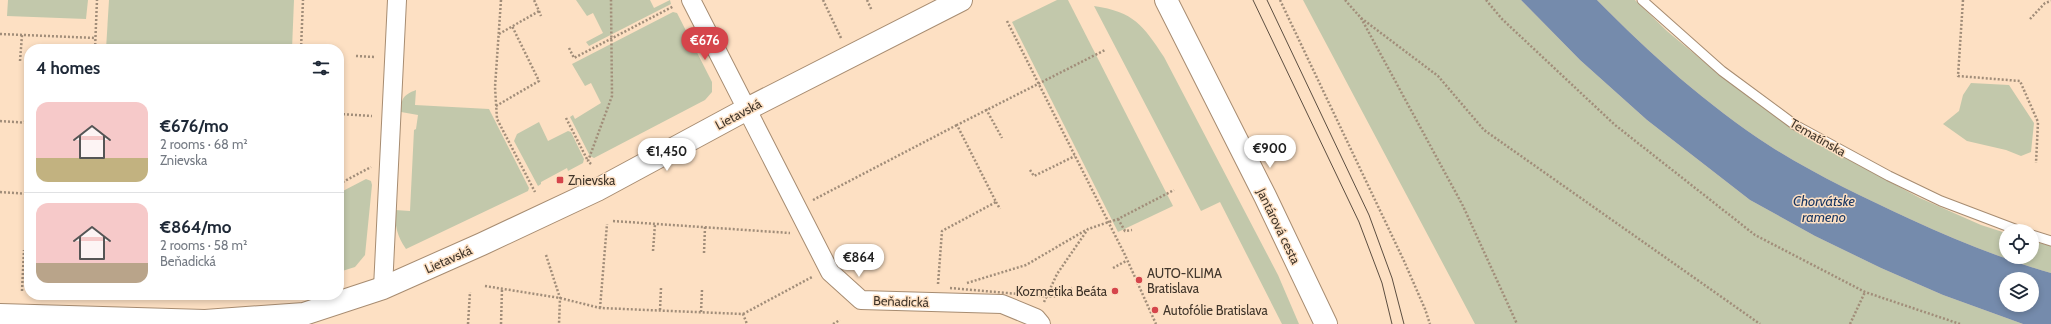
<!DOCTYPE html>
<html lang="en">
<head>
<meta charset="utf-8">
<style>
	:root { --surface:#fff; --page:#f2f2f3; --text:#1f2937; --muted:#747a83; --line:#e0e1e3; --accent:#d5454b }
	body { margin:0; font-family:Cabin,sans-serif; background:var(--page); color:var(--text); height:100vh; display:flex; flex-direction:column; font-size:15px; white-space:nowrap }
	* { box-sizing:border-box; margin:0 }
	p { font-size:13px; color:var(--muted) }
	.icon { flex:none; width:22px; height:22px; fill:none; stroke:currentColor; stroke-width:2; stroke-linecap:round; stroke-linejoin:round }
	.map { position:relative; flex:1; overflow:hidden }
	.drawer { position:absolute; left:24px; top:44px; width:320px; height:256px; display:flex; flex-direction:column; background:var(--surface); border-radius:16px; box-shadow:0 2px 6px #0003 }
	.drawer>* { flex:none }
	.controls { position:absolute; left:1999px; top:224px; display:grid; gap:8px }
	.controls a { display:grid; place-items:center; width:40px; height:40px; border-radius:50%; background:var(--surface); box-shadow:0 2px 6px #0003; font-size:20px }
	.price { position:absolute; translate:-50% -34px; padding:0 9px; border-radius:14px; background:#fff; color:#222; font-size:13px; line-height:26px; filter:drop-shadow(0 1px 2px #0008) }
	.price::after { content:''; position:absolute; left:50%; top:24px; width:12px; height:9px; margin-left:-6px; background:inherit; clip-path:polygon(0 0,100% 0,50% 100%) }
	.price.selected { background:var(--accent); color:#fff }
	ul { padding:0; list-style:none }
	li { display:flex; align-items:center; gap:12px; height:100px; padding:0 12px }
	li+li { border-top:1px solid var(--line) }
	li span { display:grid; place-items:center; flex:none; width:112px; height:80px; border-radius:12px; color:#555 }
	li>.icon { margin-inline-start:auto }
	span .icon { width:48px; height:48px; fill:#fffc; stroke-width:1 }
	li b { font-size:17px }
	h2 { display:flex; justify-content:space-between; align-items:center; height:48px; padding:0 12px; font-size:17px }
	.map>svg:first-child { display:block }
	.green { fill:#c2c8ab }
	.water { fill:#758bac; fill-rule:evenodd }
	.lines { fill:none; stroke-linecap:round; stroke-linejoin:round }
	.lane-casing { stroke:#a78c71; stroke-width:11 }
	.street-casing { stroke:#a78c71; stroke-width:20 }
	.secondary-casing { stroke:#a78c71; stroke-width:24 }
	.path { stroke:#a18d79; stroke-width:2.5; stroke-dasharray:2 2; stroke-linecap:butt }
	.lane { stroke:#fff; stroke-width:9 }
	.street { stroke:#fff; stroke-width:18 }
	.secondary { stroke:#fff; stroke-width:22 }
	.tram { stroke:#5c4e41; stroke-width:1 }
	.path-bridge { stroke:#a18d79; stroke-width:2.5; stroke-dasharray:2 2; stroke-linecap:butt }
	.poi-dot { fill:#d5454b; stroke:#fde0c3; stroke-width:1.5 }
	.labels { text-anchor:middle; stroke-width:3; stroke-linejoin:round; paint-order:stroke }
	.street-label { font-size:13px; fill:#41362b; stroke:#fde0c3 }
	.poi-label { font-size:13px; fill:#41362b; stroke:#fde0c3; text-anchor:start }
	.water-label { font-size:14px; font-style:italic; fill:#183662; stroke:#fde0c3 }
</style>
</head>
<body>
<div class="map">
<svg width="2051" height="324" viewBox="0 0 2051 324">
	<rect width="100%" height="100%" fill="#fde0c3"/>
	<!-- green -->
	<g class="green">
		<path d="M8,0h80l-2,19 -79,-3z"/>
		<path d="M109,0h185l-2,49h-186z"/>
		<path d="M576,0h74l4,8 16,-8 1,4 -82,42 -3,-4 17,-9 -10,-20 -6,3z"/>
		<path d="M1057,0h11l105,206 -55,26 -106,-210z"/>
		<path d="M1303,0h218l59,60 67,60 103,80 65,36 66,32 62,27 80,29h-548z"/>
		<path d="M1597,0h38l32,31 42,35 97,71 114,61 61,27 25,8v24h26v-16l19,5v27c-49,-14 -95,-33 -141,-54 -47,-22 -96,-45 -140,-73 -63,-41 -120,-92 -173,-146z"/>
		<path d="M1094,6c40,6 49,19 70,51l114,218 21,49h-17l-62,-122 -19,9z"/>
		<path d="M673,12l4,1 35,69v10l-7,8 -111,58 -4,-2 -20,-39 3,-2 2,4 26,-16 -10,-20 -6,3 -13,-22z"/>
		<path d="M1971,83l38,2 25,38 -3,29 -10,4 -15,-6 -39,-9 -24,-17 16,-13 4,-16z"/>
		<path d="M416,90l-1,15 74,4 40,79 -1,3 -122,58c-9,-13 -11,-23 -11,-39l15,1 4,-81 2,-1 2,-14 -17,-3c0,-13 2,-17 15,-22z"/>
		<path d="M539,122l9,19 20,-10 3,1 13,27 -1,4 -15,8 -1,-3 -26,14v2l-3,2 -24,-45 3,-7z"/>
		<path d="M366,179l5,2 1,4 -7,70 -10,12 -16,5v-79z"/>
	</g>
	<!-- water -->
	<path class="water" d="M1521,0h76c53,54 110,105 173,146 44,28 93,51 140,73 46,21 92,40 141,54v51h-28l-80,-29 -62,-27 -66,-32 -65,-36 -103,-80 -67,-60zM2006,279h26v26h-26z"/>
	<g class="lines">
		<defs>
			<g id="lane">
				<path d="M1642,0l80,71 73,54 94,51 52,25 79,30"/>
				<path d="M2032,235l19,6"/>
			</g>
			<g id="street">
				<path d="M691,0l139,272 31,28 141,4 34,14 5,6"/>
				<path d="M383,288l14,-288"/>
			</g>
			<g id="secondary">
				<path d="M1166,0l99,196 61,128"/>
				<path d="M0,315l205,6 99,-7 79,-26 99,-44 115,-54 150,-81 214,-109"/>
			</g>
		</defs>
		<!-- lane casing -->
		<use href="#lane" class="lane-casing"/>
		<!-- street casing -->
		<use href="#street" class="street-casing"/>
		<!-- secondary casing -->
		<use href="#secondary" class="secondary-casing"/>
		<!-- path -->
		<g class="path">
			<path d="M501,0l-6,87 2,32 38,73"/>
			<path d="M823,0l18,38"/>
			<path d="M867,0l5,11"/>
			<path d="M1280,0l124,261 21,48 5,15"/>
			<path d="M1345,0l16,18 102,188 54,118"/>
			<path d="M1486,0l16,19 113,106 140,110 110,57 95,32"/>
			<path d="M1963,0l-5,76 62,5 18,41 -2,41"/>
			<path d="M539,11l2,5"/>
			<path d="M1361,18l77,58 46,54 276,194"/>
			<path d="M2030,19l15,-16 6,-2"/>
			<path d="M1007,21l118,234 31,69"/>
			<path d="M0,34l95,4"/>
			<path d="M499,34l40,-23 -5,-11"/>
			<path d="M569,48l5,10 100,-52"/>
			<path d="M95,49l2,-49"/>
			<path d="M301,49l2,-49"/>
			<path d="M356,56l19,1"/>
			<path d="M20,61l2,-26"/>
			<path d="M496,106l43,-25 -27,-55"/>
			<path d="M986,109l16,29"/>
			<path d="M339,114l33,2"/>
			<path d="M566,118l22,43"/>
			<path d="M0,121l29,2"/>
			<path d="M25,122l2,-24"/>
			<path d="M591,164l-3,-3 24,-65 -1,-96"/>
			<path d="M1030,170l4,6 41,-20"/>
			<path d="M339,184l32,-17"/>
			<path d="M0,192l29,2"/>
			<path d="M813,200l144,-75"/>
			<path d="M996,202l4,7"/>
			<path d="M1118,219l7,12 7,-1"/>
			<path d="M613,221l177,12"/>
			<path d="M653,251l2,-27"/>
			<path d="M704,253l1,-26"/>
			<path d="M546,255l14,43 -1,26"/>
			<path d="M1113,268l13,-7"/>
			<path d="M967,283l59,-18 60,-35"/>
			<path d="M938,284l4,-53 54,-29 -39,-77 148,-75"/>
			<path d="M485,286l75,12 40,10 143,6 4,10"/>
			<path d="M22,291l2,-41"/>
			<path d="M125,295v2l3,-2"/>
			<path d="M1044,302l13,-28 31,-45 30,-10 56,-29"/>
			<path d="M600,308l7,-84"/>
			<path d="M660,310l1,-22"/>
			<path d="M701,312l1,-22"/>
			<path d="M743,314l69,-37"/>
			<path d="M468,324l2,-32"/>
			<path d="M501,324l1,-35"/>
			<path d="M833,324l7,-4"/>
			<path d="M1850,324l15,-32"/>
		</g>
		<!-- lane -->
		<use href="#lane" class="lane"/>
		<!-- street -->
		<use href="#street" class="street"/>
		<!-- secondary -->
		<use href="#secondary" class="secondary"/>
		<!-- tram -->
		<g class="tram">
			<path d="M1253,0l106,222 23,61 10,41"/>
			<path d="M1267,0l102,215 23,63 12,46"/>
		</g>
		<!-- path-bridge -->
		<path class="path-bridge" d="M950,288l103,9 19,-9"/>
	</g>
	<!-- markers -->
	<g class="poi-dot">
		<rect x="556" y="176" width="8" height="8" rx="2"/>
		<circle cx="1139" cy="280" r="4"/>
		<circle cx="1115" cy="291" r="4"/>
		<circle cx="1155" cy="310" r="4"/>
	</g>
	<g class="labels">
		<!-- street labels -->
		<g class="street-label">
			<text transform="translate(738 114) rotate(-28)" y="5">Lietavská</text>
			<text transform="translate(1818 137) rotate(30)" y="5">Tematínska</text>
			<text transform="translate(1279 226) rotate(64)" y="5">Jantárová cesta</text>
			<text transform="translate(448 259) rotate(-24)" y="5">Lietavská</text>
			<text transform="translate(901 301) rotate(2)" y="5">Beňadická</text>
		</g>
		<!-- poi labels -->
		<g class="poi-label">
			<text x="568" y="185">Znievska</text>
			<text x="1147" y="278">AUTO-KLIMA<tspan x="1147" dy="15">Bratislava</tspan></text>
			<text x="1107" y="296" text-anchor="end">Kozmetika Beáta</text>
			<text x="1163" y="315">Autofólie Bratislava</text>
		</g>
		<!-- water labels -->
		<g class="water-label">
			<text x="1824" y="206">Chorvátske<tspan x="1824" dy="16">rameno</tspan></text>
		</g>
	</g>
</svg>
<div class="controls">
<a><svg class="icon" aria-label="locate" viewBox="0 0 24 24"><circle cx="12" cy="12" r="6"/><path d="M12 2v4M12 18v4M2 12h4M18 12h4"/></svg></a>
<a><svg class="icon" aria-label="layers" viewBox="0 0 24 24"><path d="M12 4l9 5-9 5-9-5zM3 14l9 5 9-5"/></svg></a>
</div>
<b class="price selected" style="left:705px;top:61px">€676</b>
<b class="price" style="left:1270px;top:169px">€900</b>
<b class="price" style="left:667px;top:172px">€1,450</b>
<b class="price" style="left:859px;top:278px">€864</b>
<section class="drawer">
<h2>4 homes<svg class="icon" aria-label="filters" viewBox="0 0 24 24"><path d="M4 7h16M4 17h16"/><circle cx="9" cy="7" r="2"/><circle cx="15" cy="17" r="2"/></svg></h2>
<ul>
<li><span style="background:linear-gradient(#f6c9c9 70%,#c2b280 0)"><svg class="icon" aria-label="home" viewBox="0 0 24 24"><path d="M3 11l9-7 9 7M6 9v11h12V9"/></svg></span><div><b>€676/mo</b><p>2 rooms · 68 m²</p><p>Znievska</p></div></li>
<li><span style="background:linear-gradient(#f6c9c9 75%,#b9a48a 0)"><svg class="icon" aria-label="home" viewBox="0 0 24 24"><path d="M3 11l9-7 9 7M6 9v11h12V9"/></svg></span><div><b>€864/mo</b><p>2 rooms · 58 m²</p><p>Beňadická</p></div></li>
</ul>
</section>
</div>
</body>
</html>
